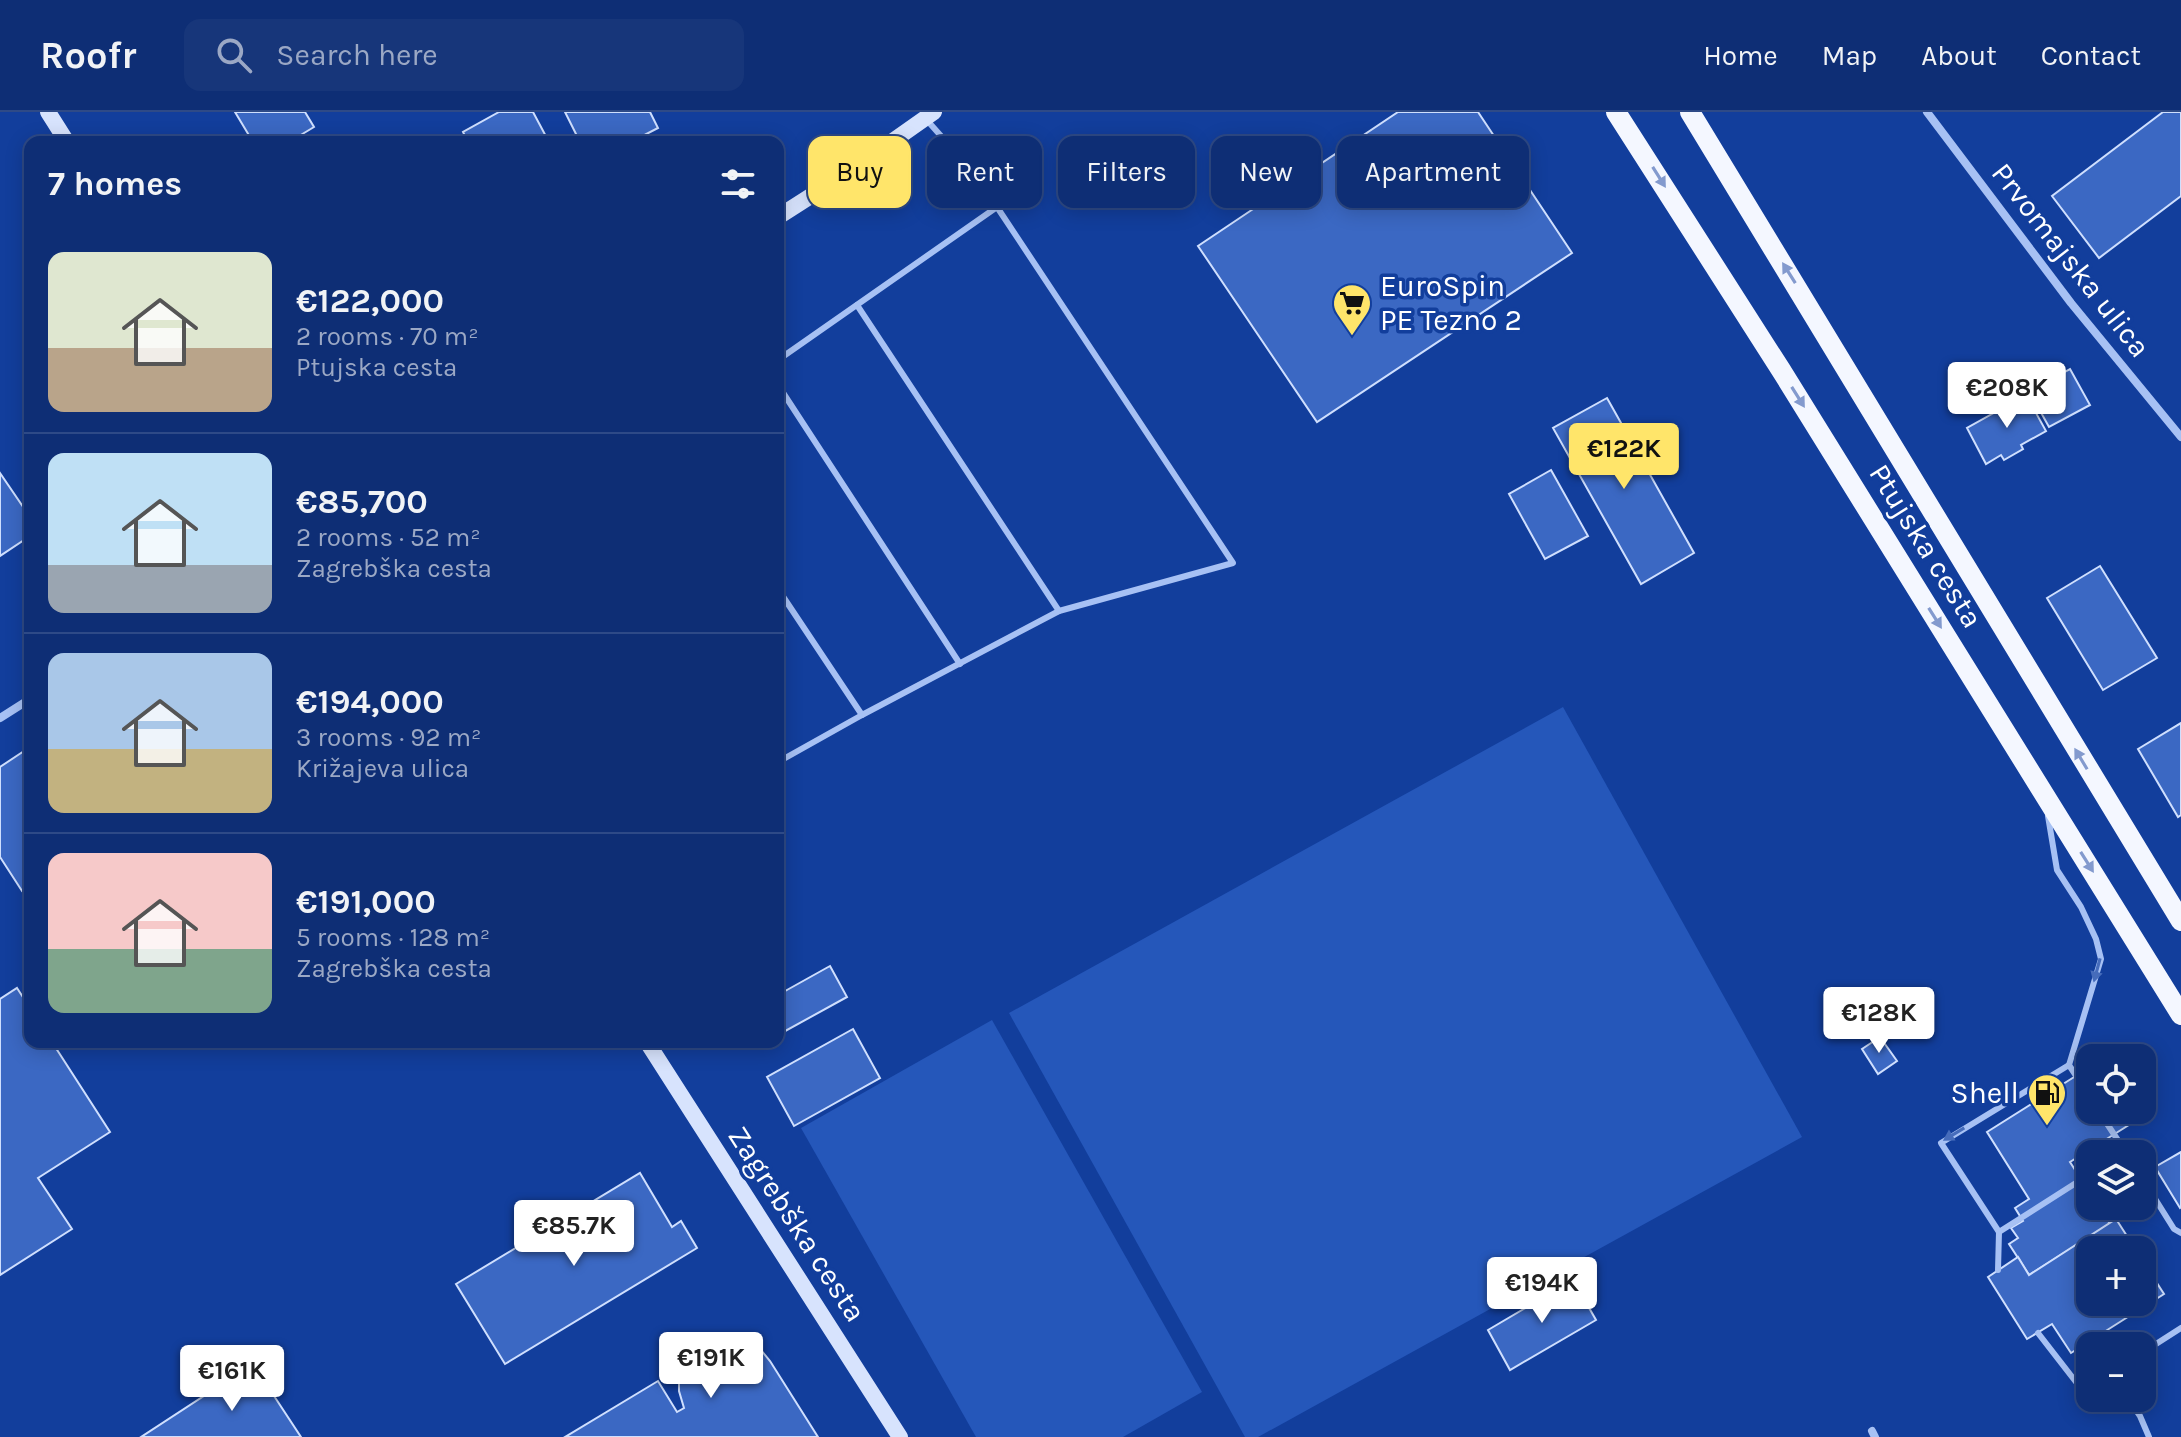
<!DOCTYPE html>
<html lang="en">
<head>
<meta charset="utf-8">
<style>
	:root { --surface:#0e2e75; --page:#17367a; --text:#f1f3f6; --muted:#9ba8c5; --line:#2e4a87; --accent:#ffe56a }
	body { margin:0; font-family:Karla,sans-serif; background:var(--page); color:var(--text); height:100vh; display:flex; flex-direction:column; font-size:30px; white-space:nowrap }
	* { box-sizing:border-box; margin:0 }
	p { font-size:26px; color:var(--muted) }
	.icon { flex:none; width:44px; height:44px; fill:none; stroke:currentColor; stroke-width:2; stroke-linecap:round; stroke-linejoin:round }
	.map { position:relative; flex:1; overflow:hidden }
	.side { position:absolute; left:24px; top:24px; width:760px; height:912px; display:flex; flex-direction:column; background:var(--surface); border-radius:16px; box-shadow:0 4px 20px #0003,0 0 0 2px var(--line) }
	.side>* { flex:none }
	.top-card { position:absolute; left:808px; top:24px; width:760px; height:72px; display:flex; gap:16px }
	.controls { position:absolute; left:2076px; top:932px; display:grid; gap:16px }
	.controls a { display:grid; place-items:center; width:80px; height:80px; border-radius:16px; background:var(--surface); box-shadow:0 4px 20px #0003,0 0 0 2px var(--line); font-size:40px }
	.price { position:absolute; translate:-50% -68px; padding:0 18px; border-radius:8px; background:#fff; color:#222; font-size:26px; line-height:52px; filter:drop-shadow(0 2px 4px #0008) }
	.price::after { content:''; position:absolute; left:50%; top:48px; width:24px; height:18px; margin-left:-12px; background:inherit; clip-path:polygon(0 0,100% 0,50% 100%) }
	.price.on { background:var(--accent); color:#111 }
	ul { padding:0; list-style:none }
	li { display:flex; align-items:center; gap:24px; height:200px; padding:0 24px }
	li+li { border-top:2px solid var(--line) }
	li span { display:grid; place-items:center; flex:none; width:224px; height:160px; border-radius:16px; color:#555 }
	li>.icon { margin-inline-start:auto }
	span .icon { width:96px; height:96px; fill:#fffc; stroke-width:1 }
	li b { font-size:34px }
	h2 { display:flex; justify-content:space-between; align-items:center; height:96px; padding:0 24px; font-size:34px }
	.tag { padding:0 28px; border-radius:16px; background:var(--surface); box-shadow:0 4px 20px #0003,0 0 0 2px var(--line); font-size:28px; line-height:72px }
	.tag.on { background:var(--accent); color:#111 }
	header { display:flex; align-items:center; gap:48px; box-sizing:border-box; height:112px; padding:0 40px; background:var(--surface); border-bottom:2px solid var(--line) }
	header strong { font-size:38px }
	nav { display:flex; gap:44px; margin-inline-start:auto; font-size:28px }
	.search { width:560px; height:72px; background:var(--page); display:flex; align-items:center; gap:20px; box-sizing:border-box; padding:0 28px; border-radius:16px; color:var(--muted); font-size:30px }
	.map>svg:first-child { display:block }
	.green { fill:#2557ba }
	.building { fill:#3b68c3; stroke:#cfdffe; stroke-width:2 }
	.lines { fill:none; stroke-linecap:round; stroke-linejoin:round }
	.lane { stroke:#a7c1f4; stroke-width:6 }
	.street { stroke:#a7c1f4; stroke-width:8 }
	.secondary { stroke:#d7e3fd; stroke-width:16 }
	.primary { stroke:#f4f7ff; stroke-width:20 }
	.oneway { fill:#839ace }
	.oneway2 { fill:#466cbb }
	.labels { text-anchor:middle; stroke-width:7; stroke-linejoin:round; paint-order:stroke }
	.street-label { font-size:30px; fill:#fff; stroke:#123e9c }
	.poi-label { font-size:30px; fill:#fff; stroke:#123e9c; text-anchor:start }
</style>
</head>
<body>
<header>
<strong>Roofr</strong>
<div class="search"><svg class="icon" aria-label="search" viewBox="0 0 24 24"><circle cx="10" cy="10" r="6"/><path d="M15 15l6 6"/></svg>Search here</div>
<nav><a>Home</a><a>Map</a><a>About</a><a>Contact</a></nav>
</header>
<div class="map">
<svg width="2181" height="1325" viewBox="0 0 2181 1325">
	<rect width="100%" height="100%" fill="#123e9c"/>
	<!-- green -->
	<g class="green">
		<path d="M1563,595l239,430 -544,300h-13l-236,-424z"/>
		<path d="M992,908l210,372 -79,45h-147l-175,-309z"/>
	</g>
	<!-- building -->
	<g class="building">
		<path d="M235,0h70l9,15 -25,15h-36z"/>
		<path d="M499,0h34l16,30h-81l-5,-10z"/>
		<path d="M565,0h85l8,16 -27,14h-51z"/>
		<path d="M1398,0h80l94,141 -255,169 -119,-176z"/>
		<path d="M2163,0h18v84l-82,62 -47,-62z"/>
		<path d="M2070,257l20,36 -41,22 -20,-36z"/>
		<path d="M2026,283l20,36 -25,14 2,4 -19,11 -3,-5 -15,9 -19,-36z"/>
		<path d="M1607,286l87,155 -53,31 -88,-156z"/>
		<path d="M1551,358l37,66 -43,23 -36,-65z"/>
		<path d="M0,361l30,44v19l-30,20z"/>
		<path d="M2100,454l57,92 -54,32 -56,-92z"/>
		<path d="M2181,611v92l-3,2 -40,-68z"/>
		<path d="M30,635v139l-8,5 -22,-34v-90z"/>
		<path d="M830,854l17,31 -69,38v-40z"/>
		<path d="M17,876l13,20v34h22l58,90 -72,46 34,51 -72,46v-276z"/>
		<path d="M853,917l27,49 -86,48 -27,-49z"/>
		<path d="M1880,925l17,24 -19,13 -16,-25z"/>
		<path d="M2090,955v43h45l5,8 -70,44 20,31v13h8l12,18 -81,51 -20,-31 9,-6 -7,-10 12,-7 -8,-13 14,-9 -42,-67z"/>
		<path d="M2181,1040v55l-1,1 -25,-41z"/>
		<path d="M640,1061l32,54 9,-6 16,27 -192,116 -49,-80z"/>
		<path d="M2116,1107l20,31h-46v52h52v-42l22,34 -93,59 -19,-29 -25,15 -39,-62 30,-20 11,18z"/>
		<path d="M1573,1168l23,40 -86,50 -22,-40z"/>
		<path d="M720,1223l19,1 17,8 14,17 48,76h-253l93,-56 19,31 7,-4 -5,-17v-19l9,-18 14,-13z"/>
		<path d="M253,1252l48,73h-160z"/>
	</g>
	<g class="lines">
		<!-- lane -->
		<g class="lane">
			<path d="M857,193l202,306"/>
			<path d="M778,248l219,-153"/>
			<path d="M778,273l182,279"/>
			<path d="M778,477l84,126"/>
			<path d="M778,650l84,-47 197,-104 174,-48 -236,-356 -40,-53 -32,-36"/>
			<path d="M2048,704l9,54 24,37 15,32 5,20 -32,106 21,32"/>
			<path d="M2069,953l-128,78 58,89 91,-58"/>
			<path d="M2098,998l29,44"/>
			<path d="M2142,1066l32,51 7,4"/>
			<path d="M1998,1158l1,-38"/>
			<path d="M2038,1221l38,49 14,1"/>
			<path d="M2142,1241l39,-25"/>
			<path d="M2128,1286l12,18 9,21"/>
		</g>
		<!-- street -->
		<g class="street">
			<path d="M1927,0l144,191 110,134"/>
			<path d="M0,606l30,-19"/>
			<path d="M1872,1319l3,6"/>
		</g>
		<!-- secondary -->
		<g class="secondary">
			<path d="M48,0l19,30"/>
			<path d="M778,105l75,-48 81,-57"/>
			<path d="M647,930l253,395"/>
		</g>
		<!-- primary -->
		<g class="primary">
			<path d="M1616,0l165,258 400,645"/>
			<path d="M1690,0l491,809"/>
		</g>
	</g>
	<!-- one-way arrows -->
	<defs><path id="oneway-solid" d="M-6-.8H1V-3.2L6.5 0L1 3.2V.8H-6Z" transform="scale(2)"/></defs>
	<g class="oneway">
		<use href="#oneway-solid" transform="translate(1659 65) rotate(58)"/>
		<use href="#oneway-solid" transform="translate(1789 161) rotate(-122)"/>
		<use href="#oneway-solid" transform="translate(1798 285) rotate(58)"/>
		<use href="#oneway-solid" transform="translate(1935 506) rotate(58)"/>
		<use href="#oneway-solid" transform="translate(2081 647) rotate(-121)"/>
		<use href="#oneway-solid" transform="translate(2087 750) rotate(58)"/>
	</g>
	<g class="oneway2">
		<use href="#oneway-solid" transform="translate(2097 858) rotate(105)"/>
		<use href="#oneway-solid" transform="translate(1954 1022) rotate(149)"/>
	</g>
	<!-- icons -->
	<defs>
		<symbol id="supermarket-pin" viewBox="-11 -11 22 30"><path d="M0 17L-7.5 6A9.5 9.5 0 1 1 7.5 6Z" fill="#ffe56a" stroke="#123e9c"/><path d="M-6-5.5h2.5l.6 2H6L4.5 2H-2.5L-4.4-4H-6ZM-1.5 3.2a1.3 1.3 0 1 0 .1 0ZM3 3.2a1.3 1.3 0 1 0 .1 0Z" fill="#111"/></symbol>
		<symbol id="fuel-pin" viewBox="-11 -11 22 30"><path d="M0 17L-7.5 6A9.5 9.5 0 1 1 7.5 6Z" fill="#ffe56a" stroke="#123e9c"/><path d="M-5.5-6h7V0h2V4h1.3V-2.5L3-4.5l.8-.8L6-3V5H2.5V1h-1V6h-7ZM-4.2-4.7v3.2H.2V-4.7Z" fill="#111"/></symbol>
	</defs>
	<g fill-rule="evenodd">
		<use href="#supermarket-pin" x="1330" y="169" width="44" height="60"/>
		<use href="#fuel-pin" x="2025" y="959" width="44" height="60"/>
	</g>
	<g class="labels">
		<!-- street labels -->
		<g class="street-label">
			<text transform="translate(2071 148) rotate(52)" y="10">Prvomajska ulica</text>
			<text transform="translate(1926 434) rotate(58)" y="10">Ptujska cesta</text>
			<text transform="translate(797 1112) rotate(57)" y="10">Zagrebška cesta</text>
		</g>
		<!-- poi labels -->
		<g class="poi-label">
			<text x="1380" y="184">EuroSpin<tspan x="1380" dy="34">PE Tezno 2</tspan></text>
			<text x="2019" y="991" text-anchor="end">Shell</text>
		</g>
	</g>
</svg>
<div class="controls">
<a><svg class="icon" aria-label="locate" viewBox="0 0 24 24"><circle cx="12" cy="12" r="6"/><path d="M12 2v4M12 18v4M2 12h4M18 12h4"/></svg></a>
<a><svg class="icon" aria-label="layers" viewBox="0 0 24 24"><path d="M12 4l9 5-9 5-9-5zM3 14l9 5 9-5"/></svg></a>
<a>+</a>
<a>−</a>
</div>
<b class="price" style="left:2007px;top:318px">€208K</b>
<b class="price on" style="left:1624px;top:379px">€122K</b>
<b class="price" style="left:1879px;top:943px">€128K</b>
<b class="price" style="left:574px;top:1156px">€85.7K</b>
<b class="price" style="left:1542px;top:1213px">€194K</b>
<b class="price" style="left:711px;top:1288px">€191K</b>
<b class="price" style="left:232px;top:1301px">€161K</b>
<div class="top-card">
<a class="tag on">Buy</a>
<a class="tag">Rent</a>
<a class="tag">Filters</a>
<a class="tag">New</a>
<a class="tag">Apartment</a>
</div>
<section class="side">
<h2>7 homes<svg class="icon" aria-label="filters" viewBox="0 0 24 24"><path d="M4 7h16M4 17h16"/><circle cx="9" cy="7" r="2"/><circle cx="15" cy="17" r="2"/></svg></h2>
<ul>
<li><span style="background:linear-gradient(#dfe7d0 60%,#b9a48a 0)"><svg class="icon" aria-label="home" viewBox="0 0 24 24"><path d="M3 11l9-7 9 7M6 9v11h12V9"/></svg></span><div><b>€122,000</b><p>2 rooms · 70 m²</p><p>Ptujska cesta</p></div></li>
<li><span style="background:linear-gradient(#bfe0f5 70%,#9aa5b1 0)"><svg class="icon" aria-label="home" viewBox="0 0 24 24"><path d="M3 11l9-7 9 7M6 9v11h12V9"/></svg></span><div><b>€85,700</b><p>2 rooms · 52 m²</p><p>Zagrebška cesta</p></div></li>
<li><span style="background:linear-gradient(#a9c7e8 60%,#c2b280 0)"><svg class="icon" aria-label="home" viewBox="0 0 24 24"><path d="M3 11l9-7 9 7M6 9v11h12V9"/></svg></span><div><b>€194,000</b><p>3 rooms · 92 m²</p><p>Križajeva ulica</p></div></li>
<li><span style="background:linear-gradient(#f6c9c9 60%,#7fa58c 0)"><svg class="icon" aria-label="home" viewBox="0 0 24 24"><path d="M3 11l9-7 9 7M6 9v11h12V9"/></svg></span><div><b>€191,000</b><p>5 rooms · 128 m²</p><p>Zagrebška cesta</p></div></li>
</ul>
</section>
</div>
</body>
</html>
